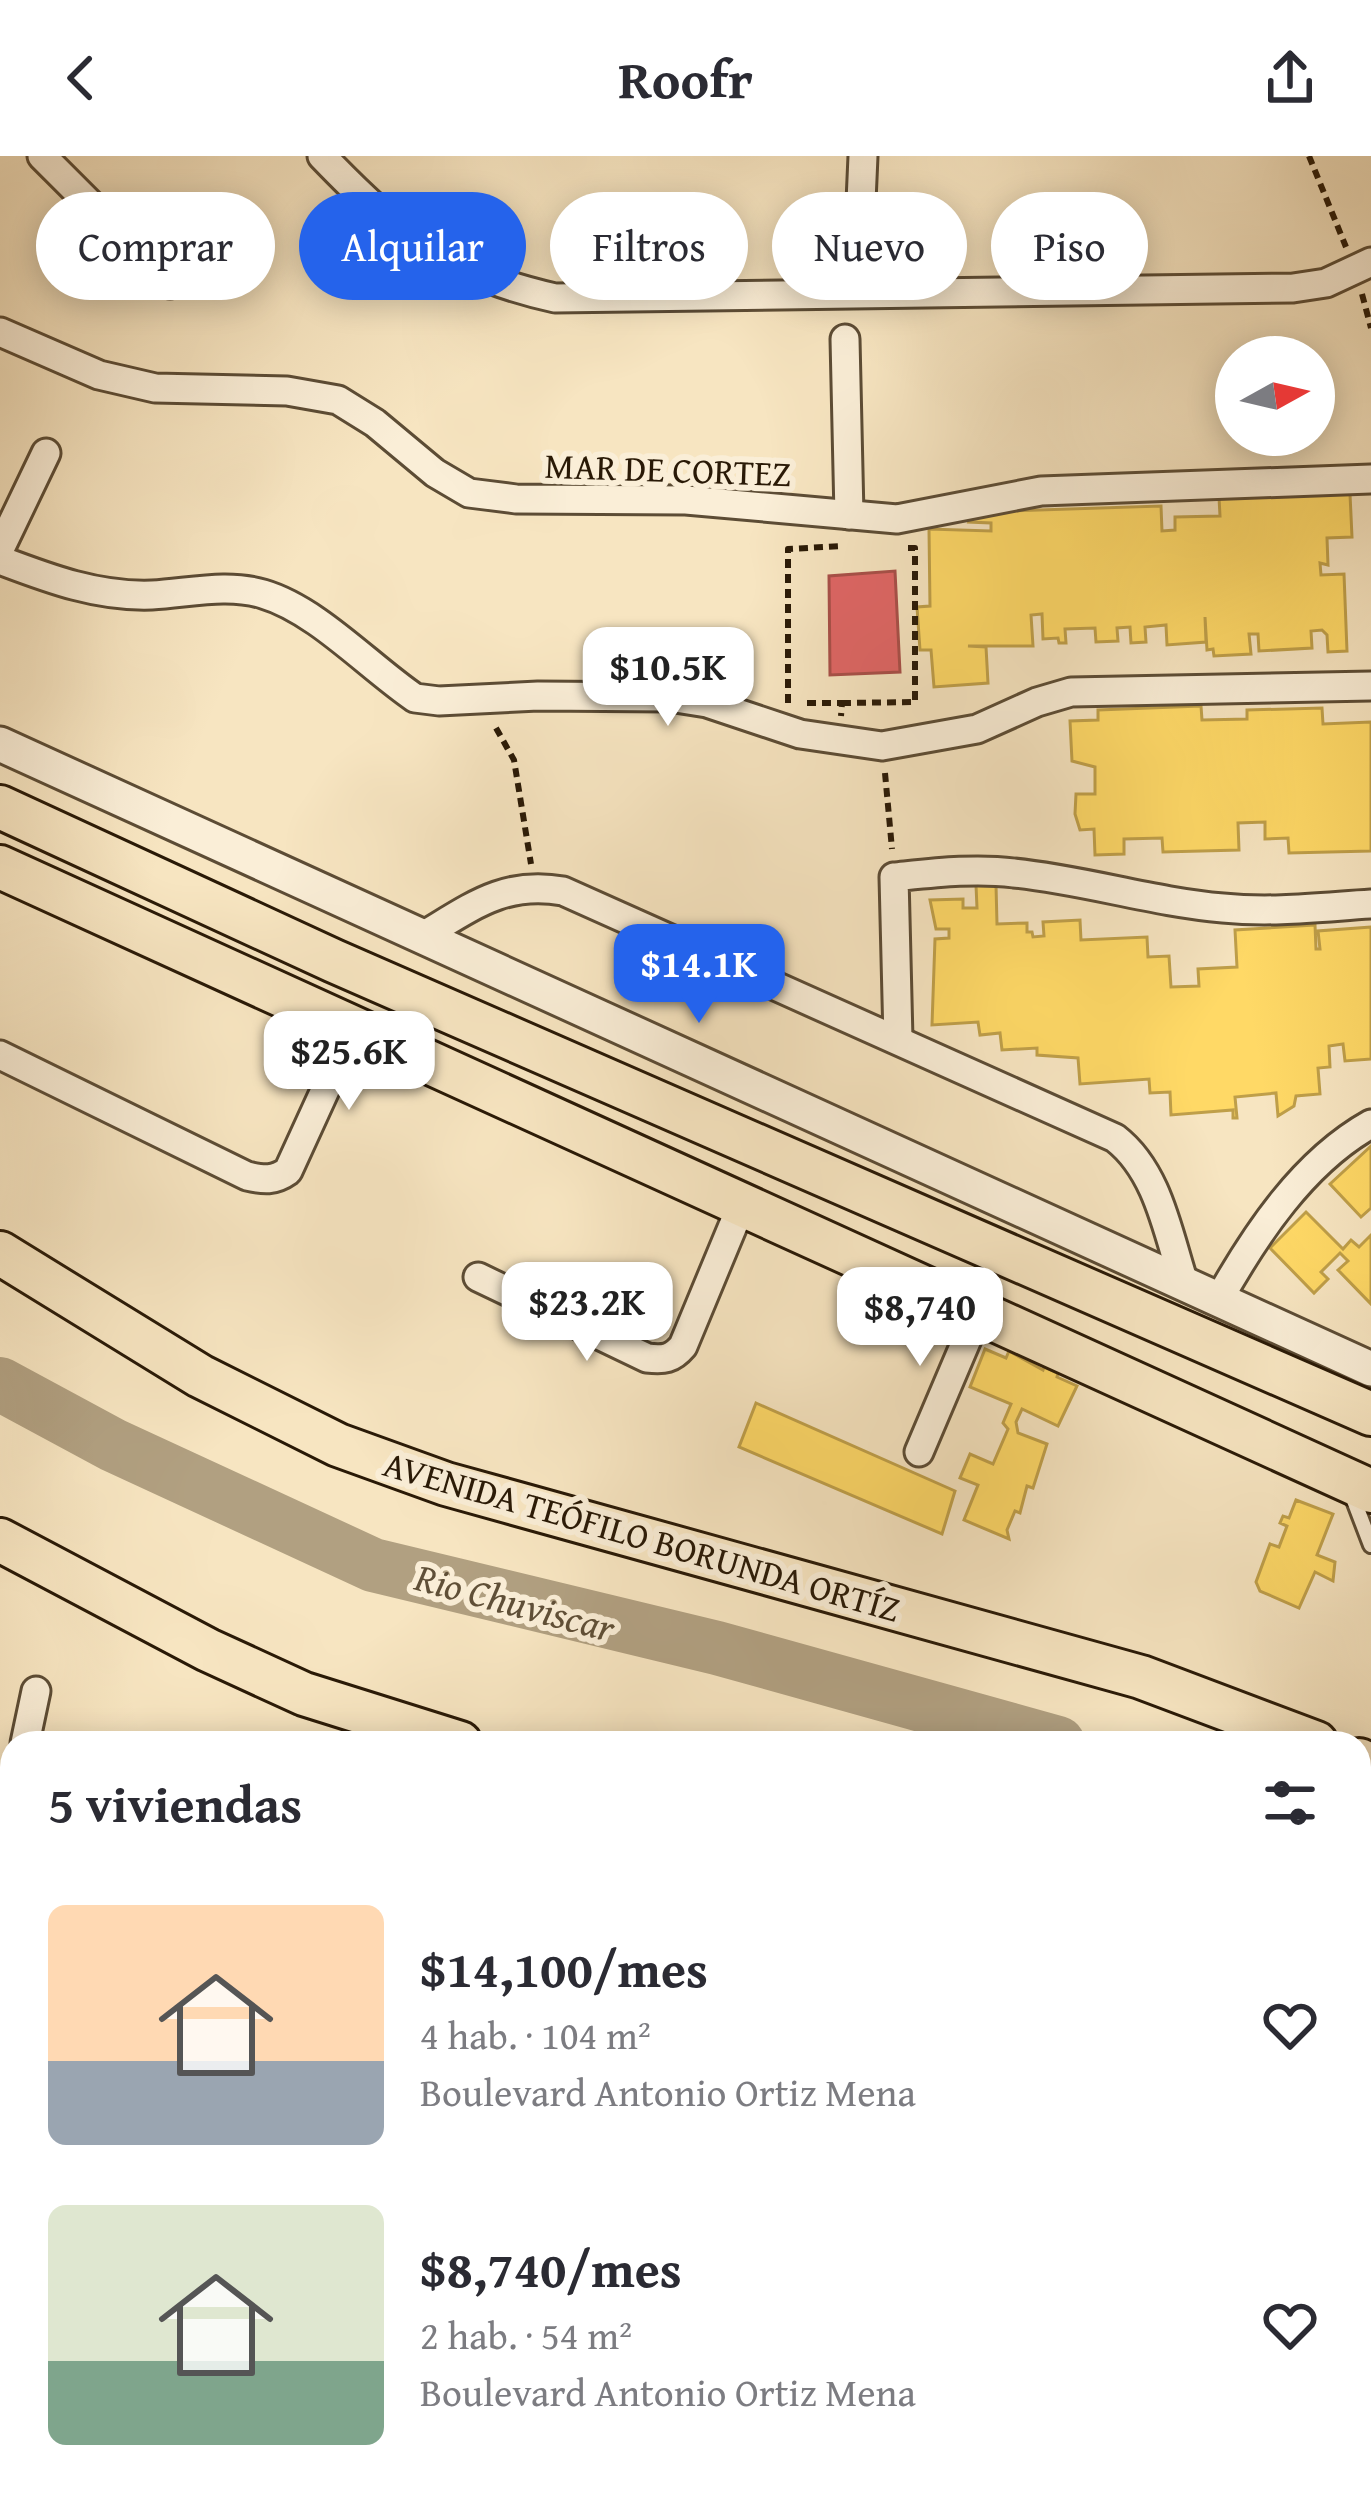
<!DOCTYPE html>
<html lang="es">
<head>
<meta charset="utf-8">
<style>
	:root { --surface:#fff; --page:#f2f2f3; --text:#2b2b33; --muted:#7c7c81; --accent:#2563eb }
	body { margin:0; font-family:"Gentium Book Plus",serif; background:var(--page); color:var(--text); height:100vh; display:flex; flex-direction:column; font-size:45px; white-space:nowrap }
	* { box-sizing:border-box; margin:0 }
	p { font-size:39px; color:var(--muted) }
	.icon { flex:none; width:66px; height:66px; fill:none; stroke:currentColor; stroke-width:2; stroke-linecap:round; stroke-linejoin:round }
	.map { position:relative; flex:1; overflow:hidden }
	.side { position:absolute; left:0px; top:1575px; width:1371px; height:768px; display:flex; flex-direction:column; background:var(--surface); border-radius:36px 36px 0 0; box-shadow:0 6px 30px #0003 }
	.side>* { flex:none }
	.top-card { position:absolute; left:36px; top:36px; width:1299px; height:108px; display:flex; gap:24px }
	.needle { width:78px; rotate:82deg }
	.controls { position:absolute; left:1215px; top:180px; display:grid; gap:24px }
	.controls a { display:grid; place-items:center; width:120px; height:120px; border-radius:50%; background:var(--surface); box-shadow:0 6px 30px #0003; font-size:60px }
	.price { position:absolute; translate:-50% -102px; padding:0 27px; border-radius:24px; background:#fff; color:#222; font-size:39px; line-height:78px; filter:drop-shadow(0 3px 6px #0008) }
	.price::after { content:''; position:absolute; left:50%; top:72px; width:36px; height:27px; margin-left:-18px; background:inherit; clip-path:polygon(0 0,100% 0,50% 100%) }
	.price.current { background:var(--accent); color:#fff }
	ul { padding:0; list-style:none }
	li { display:flex; align-items:center; gap:36px; height:300px; padding:0 48px }
	li span { display:grid; place-items:center; flex:none; width:336px; height:240px; border-radius:18px; color:#555 }
	li>.icon { margin-inline-start:auto }
	span .icon { width:144px; height:144px; fill:#fffc; stroke-width:1 }
	li b { font-size:51px }
	h2 { display:flex; justify-content:space-between; align-items:center; height:144px; padding:0 48px; font-size:51px }
	.pill { padding:0 42px; border-radius:54px; background:var(--surface); box-shadow:0 6px 30px #0003; font-size:42px; line-height:108px }
	.pill.current { background:var(--accent); color:#fff }
	header { display:flex; justify-content:space-between; align-items:center; height:156px; padding:0 48px; background:var(--surface); font-size:54px; font-weight:700 }
	.map>svg:first-child { display:block }
	.homes { fill:#ffd966; stroke:#bf9f49; stroke-width:3 }
	.shops { fill:#e06666; stroke:#a94f49; stroke-width:3 }
	.lines { fill:none; stroke-linecap:round; stroke-linejoin:round }
	.river { stroke:#b1a081; stroke-width:54 }
	.service-casing { stroke:#5c4c35; stroke-width:20 }
	.minor-casing { stroke:#5c4c35; stroke-width:33 }
	.tertiary-casing { stroke:#5c4c35; stroke-width:39 }
	.primary-casing { stroke:#291906; stroke-width:48 }
	.path { stroke:#291906; stroke-width:6; stroke-dasharray:9 6; stroke-linecap:butt }
	.service { stroke:#faeed7; stroke-width:14 }
	.minor { stroke:#faeed7; stroke-width:27 }
	.tertiary { stroke:#faeed7; stroke-width:33 }
	.primary { stroke:#f7e5c1; stroke-width:42 }
	.labels { text-anchor:middle; stroke-width:12; stroke-linejoin:round; paint-order:stroke }
	.street-label { font-size:36px; fill:#291906; stroke:#faeed7 }
	.water-label { font-size:39px; font-style:italic; fill:#5f4f37; stroke:#faeed7 }
</style>
</head>
<body>
<header><svg class="icon" aria-label="back" viewBox="0 0 24 24"><path d="M15 5l-7 7 7 7"/></svg>Roofr<svg class="icon" aria-label="share" viewBox="0 0 24 24"><path d="M12 15V3M7 8l5-5 5 5M5 13v7h14v-7"/></svg></header>
<div class="map">
<svg width="1371" height="2343" viewBox="0 0 1371 2343">
	<rect width="100%" height="100%" fill="#f7e5c1"/>
	<filter id="stains"><feTurbulence type="fractalNoise" baseFrequency=".00167" numOctaves="4"/><feColorMatrix values="0 0 0 0 .2 0 0 0 0 .09 0 0 0 0 .02 0 0 0 .5 -.17"/></filter>
	<radialGradient id="worn" r=".72"><stop offset=".6" stop-color="#630" stop-opacity="0"/><stop offset="1" stop-color="#630" stop-opacity=".3"/></radialGradient>
	<!-- homes -->
	<g class="homes">
		<path d="M1350,338l2,43 -25,1 1,27 -8,-2 1,12 23,-1 3,77 -19,1 -1,-17 -5,-5 -11,1 1,17 -53,3 -1,-17h-9l2,20 -37,2 -1,-7 -6,1 -2,-33 1,25 -39,3 -1,-20 -21,2 1,15 -15,1 -1,-16 -13,1 1,13 -22,1 -1,-14 -30,1 1,14h-7l-1,-5 -15,1 -1,-25 -11,1 2,31h-65l18,1 2,36 -54,4 -3,-37h-11l-3,-43 13,-1 -1,-77 62,2v-8l-22,-1 5,-10 187,-6 1,25 13,-1v-13l45,-1 -1,-19z"/>
		<path d="M1201,550l1,14 45,-1v-9l75,-2 1,16 48,-2v129l-82,2 -1,-15 -23,1v-17l-27,1 1,27 -76,2 -1,-14 -38,1v15l-29,1 -1,-26 -14,1 -5,-16 1,-20h19v-27l-23,-6 -2,-40 28,-1v-10z"/>
		<path d="M976,729h20l1,39 30,-1v9h5l1,5 11,-1 -1,-14 37,-2 1,20 66,-3 1,20 21,-1 2,31 28,-1 -1,-17 39,-2 -2,-37 80,-5 1,24h4l-2,-18 53,-4v132l-26,2 -2,-17 -14,2 1,21 -12,1 2,26 -24,2 -2,10 -16,10 -2,-23 -41,4 2,21h-4v-8l-62,5 -1,-23 -20,1 -1,-14 -69,5 -2,-26 -41,-3v-7l-35,2 -2,-17 -20,2 -2,-13 -46,3 3,-86 14,-1v-9h-13l-6,-29 33,-1v9h14z"/>
		<path d="M1371,990v62l-10,9 -31,-33z"/>
		<path d="M1306,1056l37,37 8,-9 8,7 12,-12v69l-33,-34 10,-9 -8,-8 -19,19 7,7 -14,14 -44,-45z"/>
		<path d="M985,1193l21,9 3,-7 34,19 1,-3 14,6 -1,4 20,9 -19,40 -36,-17 -6,13 2,11 29,11 -14,44 -6,-2 -7,27 -5,-2 -8,19 2,9 -45,-19 14,-35 -18,-7 10,-24 23,10 15,-35 -5,-6 8,-19 -41,-17z"/>
		<path d="M756,1247l199,88 -13,43 -203,-87z"/>
		<path d="M1296,1344l37,14 -16,41 18,7 -2,19 -18,-9 -16,36 -39,-17 -4,-9 14,-38 9,3 8,-21 -7,-3 3,-7 6,2z"/>
		<path d="M1359,1902l12,3v136l-12,-2z"/>
		<path d="M1359,2055l12,2v56l-12,-2z"/>
		<path d="M1129,2331h66l49,12h-117z"/>
	</g>
	<!-- shops -->
	<path class="shops" d="M895,415l5,101 -70,3 -1,-99z"/>
	<g class="lines">
		<!-- river -->
		<g class="river">
			<path d="M0,1228l113,61 260,120 344,83 341,95"/>
			<path d="M1359,1701l12,5"/>
		</g>
		<defs>
			<path id="service" d="M1350,1334l21,55"/>
			<g id="minor">
				<path d="M42,0l128,128"/>
				<path d="M322,0c75,78 125,118 233,142l738,-10 33,-5 45,-21"/>
				<path d="M857,137l6,-137"/>
				<path d="M0,176l99,43 56,13 132,3 51,9 37,23 60,50 34,20 47,6 170,1 211,19 144,-28 330,-12"/>
				<path d="M845,183l4,176"/>
				<path d="M0,393l46,-96"/>
				<path d="M0,404c50,19 98,37 152,35 37,-2 75,-12 111,-1 54,16 105,72 152,104l24,3 99,-5 131,1 38,6 93,31 82,12 95,-17 60,-27 34,-10 300,-6"/>
				<path d="M421,781c49,-29 83,-57 142,-46l552,247c44,34 53,97 70,148"/>
				<path d="M898,883l-4,-162c40,-4 80,-9 120,-4 70,7 139,29 209,35 50,5 99,-1 148,-4"/>
				<path d="M0,899l247,121c17,4 27,5 41,-5l65,-142"/>
				<path d="M478,1121l169,81c17,2 25,1 36,-12l59,-142"/>
				<path d="M1218,1145c37,-66 85,-139 153,-177"/>
				<path d="M919,1296l60,-141"/>
				<path d="M25,1587l11,-52"/>
				<path d="M0,1712l12,-59"/>
				<path d="M0,2021l12,2"/>
				<path d="M1359,2154l12,2"/>
				<path d="M130,2343l3,-12"/>
				<path d="M461,2343l3,-12"/>
				<path d="M789,2343l3,-12"/>
				<path d="M1366,2343l5,-23"/>
			</g>
			<path id="tertiary" d="M0,588l1371,625"/>
			<g id="primary">
				<path d="M0,651l334,154 1037,453"/>
				<path d="M0,711l1371,624"/>
				<path d="M0,1097l200,123 138,69 108,39 695,193 175,66"/>
				<path d="M0,1384l208,110 96,44 156,49"/>
				<path d="M1359,1604l12,5"/>
				<path d="M1359,1853l12,5"/>
			</g>
		</defs>
		<!-- service casing -->
		<use href="#service" class="service-casing"/>
		<!-- minor casing -->
		<use href="#minor" class="minor-casing"/>
		<!-- tertiary casing -->
		<use href="#tertiary" class="tertiary-casing"/>
		<!-- primary casing -->
		<use href="#primary" class="primary-casing"/>
		<!-- path -->
		<g class="path">
			<path d="M1309,0l37,91"/>
			<path d="M1362,138l9,34"/>
			<path d="M788,547v-154l55,-3"/>
			<path d="M807,547h35l-1,13"/>
			<path d="M842,547l73,-1v-154h-9"/>
			<path d="M496,572l18,32 17,104"/>
			<path d="M885,617l7,76"/>
		</g>
		<!-- service -->
		<use href="#service" class="service"/>
		<!-- minor -->
		<use href="#minor" class="minor"/>
		<!-- tertiary -->
		<use href="#tertiary" class="tertiary"/>
		<!-- primary -->
		<use href="#primary" class="primary"/>
	</g>
	<g class="labels">
		<!-- street labels -->
		<g class="street-label">
			<text transform="translate(668 313) rotate(2)" y="13">MAR DE CORTEZ</text>
			<text transform="translate(642 1380) rotate(16)" y="13">AVENIDA TEÓFILO BORUNDA ORTÍZ</text>
		</g>
		<!-- water labels -->
		<g class="water-label">
			<text transform="translate(515 1446) rotate(15)" y="14">Rio Chuviscar</text>
		</g>
	</g>
	<rect width="100%" height="100%" filter="url(#stains)"/>
	<rect width="100%" height="100%" fill="url(#worn)"/>
</svg>
<div class="controls">
<a><svg class="needle" viewBox="-14 -14 28 28"><path d="M0-13l5 13h-10z" fill="#e53935"/><path d="M0 13l5-13h-10z" fill="#7c7c81"/></svg></a>
</div>
<b class="price" style="left:668px;top:573px">$10.5K</b>
<b class="price current" style="left:699px;top:870px">$14.1K</b>
<b class="price" style="left:349px;top:957px">$25.6K</b>
<b class="price" style="left:587px;top:1208px">$23.2K</b>
<b class="price" style="left:920px;top:1213px">$8,740</b>
<div class="top-card">
<a class="pill">Comprar</a>
<a class="pill current">Alquilar</a>
<a class="pill">Filtros</a>
<a class="pill">Nuevo</a>
<a class="pill">Piso</a>
</div>
<section class="side">
<h2>5 viviendas<svg class="icon" aria-label="filters" viewBox="0 0 24 24"><path d="M4 7h16M4 17h16"/><circle cx="9" cy="7" r="2"/><circle cx="15" cy="17" r="2"/></svg></h2>
<ul>
<li><span style="background:linear-gradient(#ffd9b3 65%,#9aa5b1 0)"><svg class="icon" aria-label="home" viewBox="0 0 24 24"><path d="M3 11l9-7 9 7M6 9v11h12V9"/></svg></span><div><b>$14,100/mes</b><p>4 hab. · 104 m²</p><p>Boulevard Antonio Ortiz Mena</p></div><svg class="icon" aria-label="heart" viewBox="0 0 24 24"><path d="M12 20l-8-8c-3-5 5-10 8-4 3-6 11-1 8 4z"/></svg></li>
<li><span style="background:linear-gradient(#dfe7d0 65%,#7fa58c 0)"><svg class="icon" aria-label="home" viewBox="0 0 24 24"><path d="M3 11l9-7 9 7M6 9v11h12V9"/></svg></span><div><b>$8,740/mes</b><p>2 hab. · 54 m²</p><p>Boulevard Antonio Ortiz Mena</p></div><svg class="icon" aria-label="heart" viewBox="0 0 24 24"><path d="M12 20l-8-8c-3-5 5-10 8-4 3-6 11-1 8 4z"/></svg></li>
</ul>
</section>
</div>
</body>
</html>
